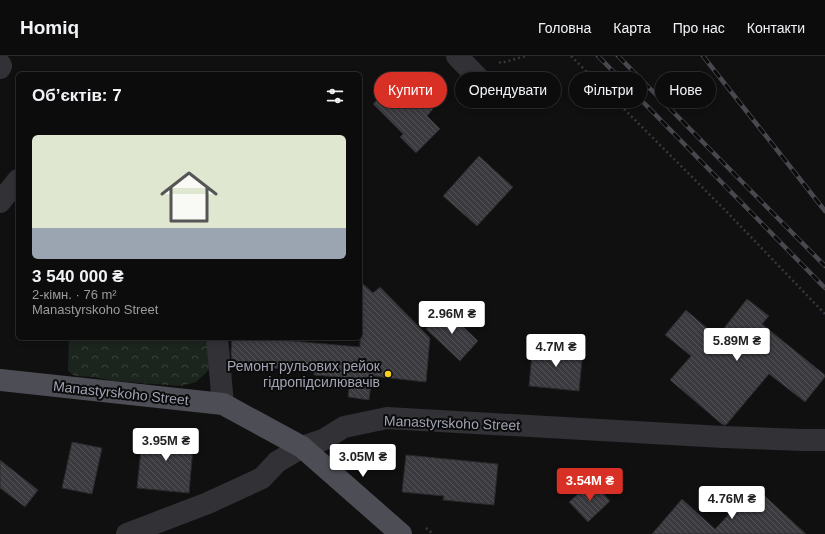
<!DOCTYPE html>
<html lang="uk">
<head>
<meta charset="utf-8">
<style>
	:root { --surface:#0c0c0d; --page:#151516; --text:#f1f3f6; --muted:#9a9b9d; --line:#2c2c2e; --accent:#d93025 }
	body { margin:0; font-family:Helvetica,sans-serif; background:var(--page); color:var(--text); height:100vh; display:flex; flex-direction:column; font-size:15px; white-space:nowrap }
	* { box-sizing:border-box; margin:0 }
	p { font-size:13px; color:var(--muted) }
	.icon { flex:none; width:22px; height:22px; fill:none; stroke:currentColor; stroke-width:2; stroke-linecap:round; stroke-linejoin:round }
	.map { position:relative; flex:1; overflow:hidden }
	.details { position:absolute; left:16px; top:16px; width:346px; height:268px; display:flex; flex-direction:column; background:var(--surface); border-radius:6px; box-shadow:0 2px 6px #0003,0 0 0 1px var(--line) }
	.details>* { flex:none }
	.banner { position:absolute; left:374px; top:16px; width:380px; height:36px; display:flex; gap:8px }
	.price { position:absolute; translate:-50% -34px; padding:0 9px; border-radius:4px; background:#fff; color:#222; font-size:13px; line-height:26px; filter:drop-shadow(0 1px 2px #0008) }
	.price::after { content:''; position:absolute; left:50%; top:24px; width:12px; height:9px; margin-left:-6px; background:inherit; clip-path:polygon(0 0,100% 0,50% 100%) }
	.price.selected { background:var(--accent); color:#fff }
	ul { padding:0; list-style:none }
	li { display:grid; align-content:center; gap:8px; height:212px; padding:0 16px }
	li span { display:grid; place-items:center; height:124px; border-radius:6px; color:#555 }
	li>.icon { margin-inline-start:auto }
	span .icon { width:72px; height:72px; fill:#fffc; stroke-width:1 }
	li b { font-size:17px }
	h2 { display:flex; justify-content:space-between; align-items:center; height:48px; padding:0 16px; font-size:17px }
	.pill { padding:0 14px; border-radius:18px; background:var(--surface); box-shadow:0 2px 6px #0003,0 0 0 1px var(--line); font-size:14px; line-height:36px }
	.pill.selected { background:var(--accent); color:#fff }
	header { display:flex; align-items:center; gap:24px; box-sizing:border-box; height:56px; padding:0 20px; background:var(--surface); border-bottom:1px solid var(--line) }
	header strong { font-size:19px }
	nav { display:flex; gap:22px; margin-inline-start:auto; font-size:14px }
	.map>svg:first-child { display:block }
	.forest { fill:url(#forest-crowns) }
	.building { fill:url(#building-back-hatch); stroke:#2a2a2d }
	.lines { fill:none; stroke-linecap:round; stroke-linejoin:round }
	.path { stroke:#37383d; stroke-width:2.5; stroke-dasharray:2 3; stroke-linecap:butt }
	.minor { stroke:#313136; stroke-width:22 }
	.major { stroke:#4d4d55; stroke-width:22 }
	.rail-casing { stroke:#48484f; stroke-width:4.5 }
	.rail { stroke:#0b0b0c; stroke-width:3; stroke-dasharray:9; stroke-linecap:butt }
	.poi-dot { fill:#f9ce20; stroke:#0b0b0c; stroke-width:1.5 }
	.labels { text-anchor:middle; stroke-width:4; stroke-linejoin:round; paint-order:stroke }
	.poi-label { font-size:14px; fill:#a0a3b3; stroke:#0b0b0c; text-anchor:end }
	.street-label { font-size:14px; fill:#a0a3b3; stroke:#0b0b0c }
</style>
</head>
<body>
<header>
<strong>Homiq</strong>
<nav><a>Головна</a><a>Карта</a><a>Про нас</a><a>Контакти</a></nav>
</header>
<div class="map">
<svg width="825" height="478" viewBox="0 0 825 478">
	<defs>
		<pattern id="forest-crowns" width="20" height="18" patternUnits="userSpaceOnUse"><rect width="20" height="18" fill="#1c241e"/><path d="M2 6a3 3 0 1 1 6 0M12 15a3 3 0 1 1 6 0" fill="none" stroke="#3a413c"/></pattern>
		<pattern id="building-back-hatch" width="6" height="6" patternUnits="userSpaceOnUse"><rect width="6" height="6" fill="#3a3a3f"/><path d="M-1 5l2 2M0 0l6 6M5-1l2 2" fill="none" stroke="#535358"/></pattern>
	</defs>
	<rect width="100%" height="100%" fill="#101011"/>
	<!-- forest -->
	<path class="forest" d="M69,282h142l3,24 -8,11 -10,9 -15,4 -68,-5 -19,-4 -19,-1 -7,-5z"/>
	<!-- building -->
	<g class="building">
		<path d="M397,23l5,5 3,-4 28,29 -6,7 13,13 -24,24 -16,-16 3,-3 -30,-30z"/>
		<path d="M479,100l34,31 -36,39 -34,-30z"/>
		<path d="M360,225l13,12 7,-6 50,51 -4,44 -54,-6 -3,24 -21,-3 2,-19 -36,-3v-3l-82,-8 -1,-12 1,-14h27l101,9z"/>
		<path d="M747,243l22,17 -7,8 63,51v2l-20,25 -36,-28 -43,51h-3l-53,-45 21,-24 -26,-21 21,-25 31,27z"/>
		<path d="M444,252l34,33 -18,20 -34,-32z"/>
		<path d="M533,288l50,5 -4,42 -50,-5z"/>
		<path d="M143,375l51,5 -5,57 -52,-5z"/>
		<path d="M72,386l30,6 -10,46 -30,-6z"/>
		<path d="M406,399l92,9 -4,41 -51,-5 1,-4 -42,-4z"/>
		<path d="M0,404l38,30 -13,17 -25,-19z"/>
		<path d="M592,425l18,20 -22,21 -19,-20z"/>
		<path d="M755,431l51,47h-154l30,-35 33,30z"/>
	</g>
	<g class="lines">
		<!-- path -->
		<g class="path">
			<path d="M571,0l153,153 101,105"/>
			<path d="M499,6l2,1 25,-7"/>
			<path d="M426,472l7,6"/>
		</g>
		<!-- minor -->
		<g class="minor">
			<path d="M457,0l26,27"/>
			<path d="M0,8l1,2 -1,2"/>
			<path d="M0,146l18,-22"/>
			<path d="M217,282l6,66"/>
			<path d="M127,478l81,-31 54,-25 15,-16 25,-15 21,-7 21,-13 43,-9 336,19 80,3h22"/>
		</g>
		<!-- major -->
		<path class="major" d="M0,324l223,24 79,43 99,87"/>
		<defs>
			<g id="rail">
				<path d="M598,0l227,232"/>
				<path d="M618,0l207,210"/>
				<path d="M703,0l122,155"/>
			</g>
		</defs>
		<!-- rail casing -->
		<use href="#rail" class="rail-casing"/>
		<!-- rail -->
		<use href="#rail" class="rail"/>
	</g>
	<!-- markers -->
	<circle class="poi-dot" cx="388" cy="318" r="4"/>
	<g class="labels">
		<!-- poi labels -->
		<g class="poi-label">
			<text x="380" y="315">Ремонт рульових рейок<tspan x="380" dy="16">гідропідсилювачів</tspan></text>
		</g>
		<!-- street labels -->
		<g class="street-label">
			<text transform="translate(121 337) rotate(6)" y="5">Manastyrskoho Street</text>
			<text transform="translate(452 367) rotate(2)" y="5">Manastyrskoho Street</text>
		</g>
	</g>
</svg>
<b class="price" style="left:452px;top:279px">2.96M ₴</b>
<b class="price" style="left:737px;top:306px">5.89M ₴</b>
<b class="price" style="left:556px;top:312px">4.7M ₴</b>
<b class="price" style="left:166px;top:406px">3.95M ₴</b>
<b class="price" style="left:363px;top:422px">3.05M ₴</b>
<b class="price selected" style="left:590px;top:446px">3.54M ₴</b>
<b class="price" style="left:732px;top:464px">4.76M ₴</b>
<div class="banner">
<a class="pill selected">Купити</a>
<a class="pill">Орендувати</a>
<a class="pill">Фільтри</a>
<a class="pill">Нове</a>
</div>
<section class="details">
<h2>Об’єктів: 7<svg class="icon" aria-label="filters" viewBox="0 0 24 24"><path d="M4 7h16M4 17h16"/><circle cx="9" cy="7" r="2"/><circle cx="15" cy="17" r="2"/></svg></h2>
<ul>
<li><span style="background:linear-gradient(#dfe7d0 75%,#9aa5b1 0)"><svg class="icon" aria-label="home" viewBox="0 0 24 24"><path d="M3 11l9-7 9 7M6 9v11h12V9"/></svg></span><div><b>3 540 000 ₴</b><p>2-кімн. · 76 m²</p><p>Manastyrskoho Street</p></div></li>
</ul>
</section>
</div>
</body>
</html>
